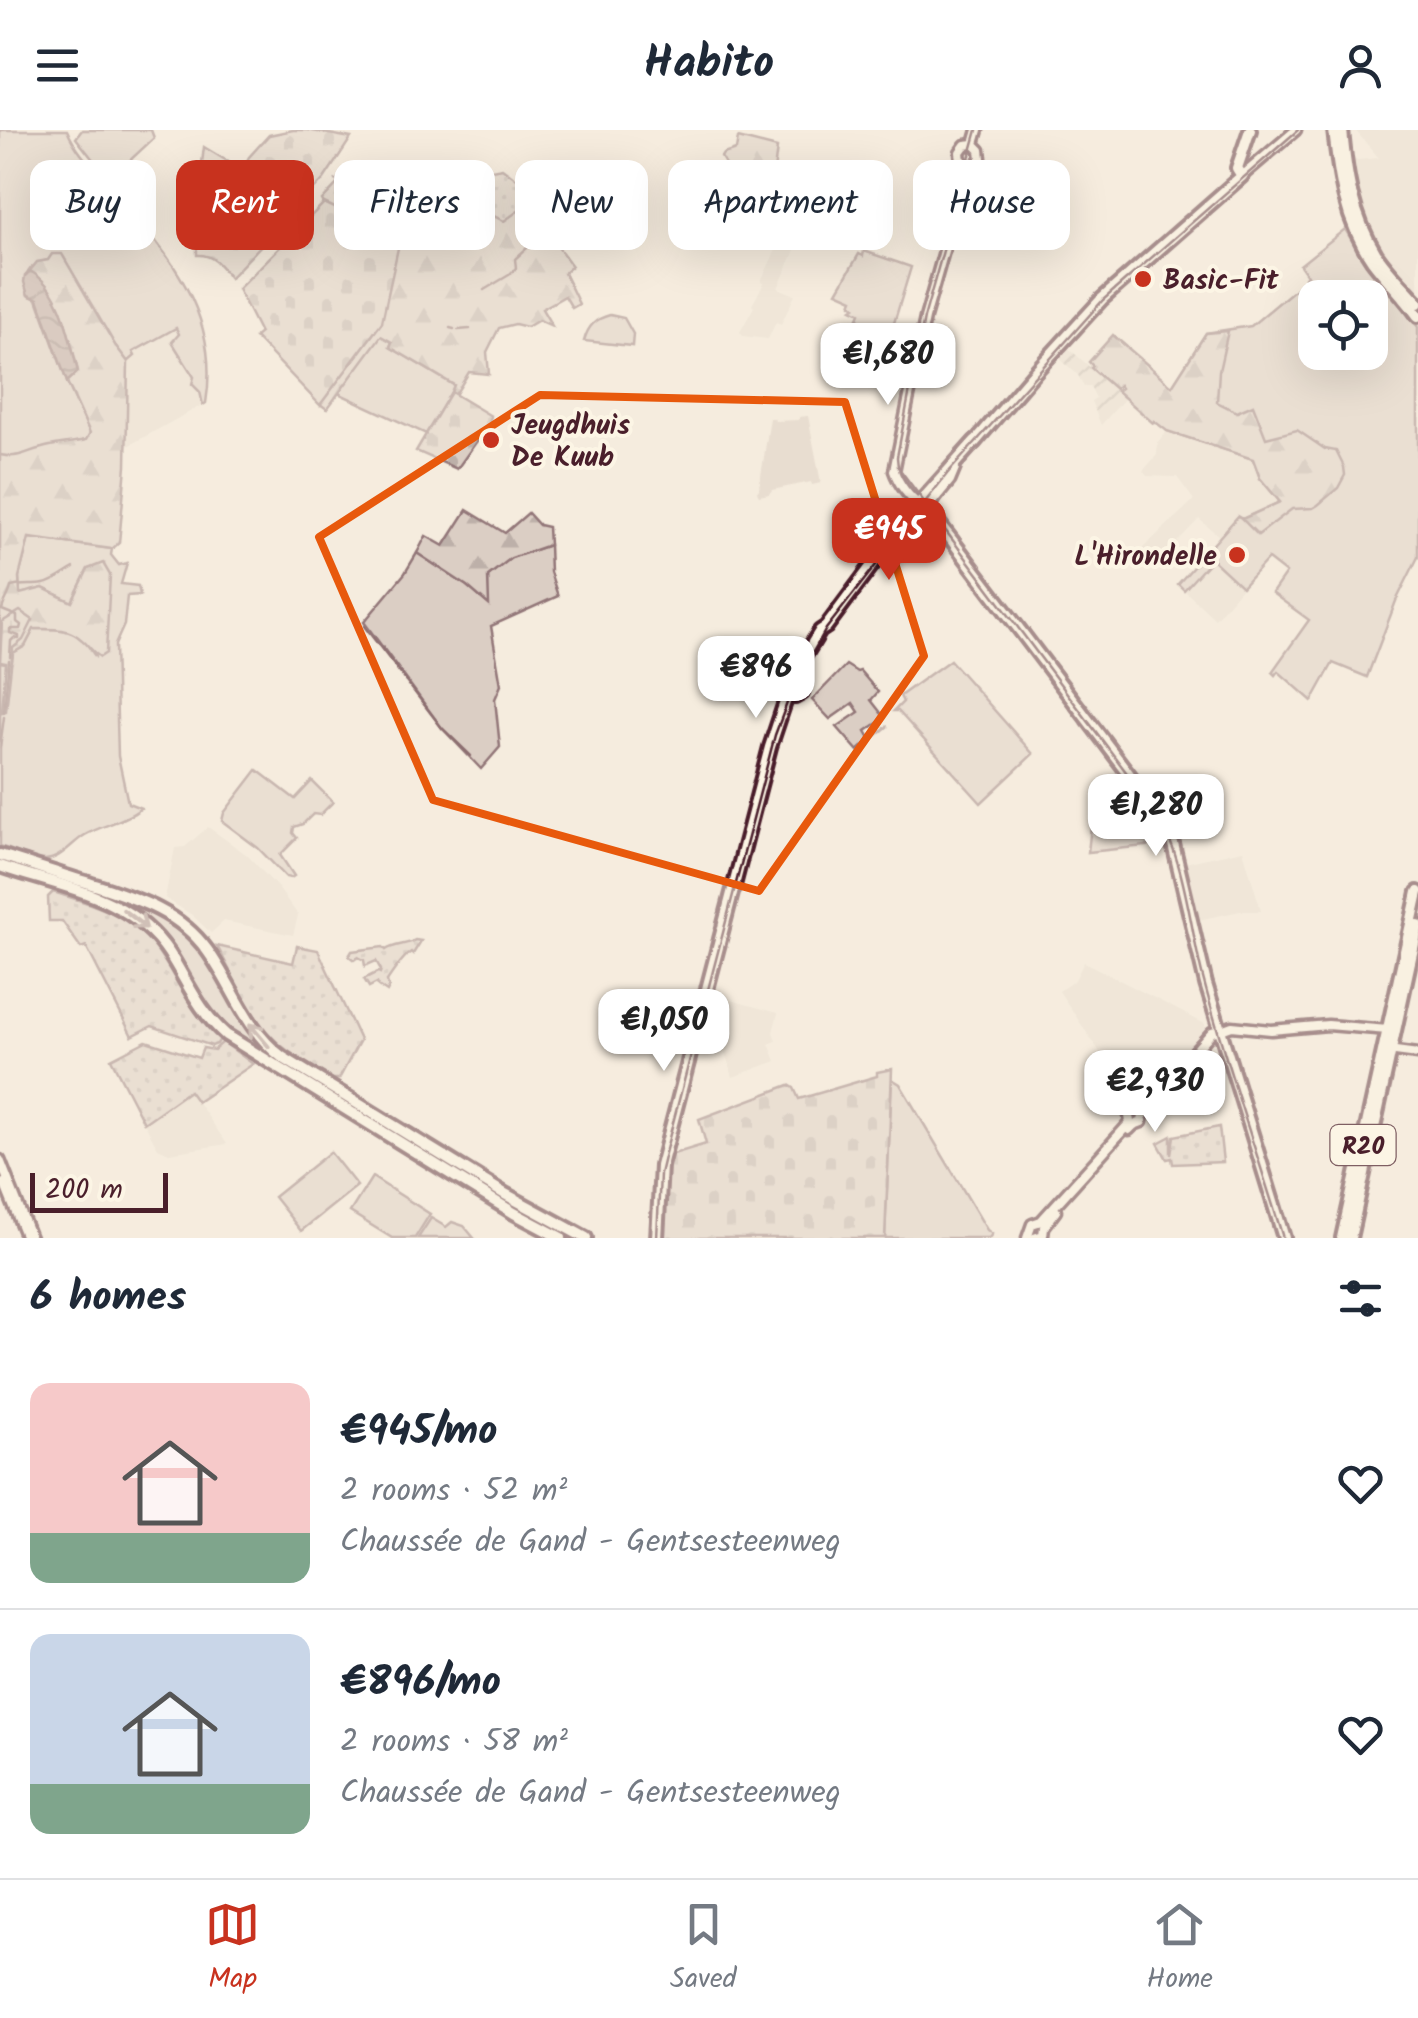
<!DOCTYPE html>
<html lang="en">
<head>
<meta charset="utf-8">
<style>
	:root { --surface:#fff; --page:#f2f2f3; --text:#1f2937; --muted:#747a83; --line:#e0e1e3; --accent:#c8321e }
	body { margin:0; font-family:Kalam,sans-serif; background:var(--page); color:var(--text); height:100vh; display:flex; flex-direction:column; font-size:38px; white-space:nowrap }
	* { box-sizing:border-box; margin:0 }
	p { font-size:32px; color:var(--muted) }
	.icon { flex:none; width:55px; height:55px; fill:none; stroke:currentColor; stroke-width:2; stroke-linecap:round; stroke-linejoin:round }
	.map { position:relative; height:1108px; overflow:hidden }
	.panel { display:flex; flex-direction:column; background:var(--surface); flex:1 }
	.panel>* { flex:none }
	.top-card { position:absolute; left:30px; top:30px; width:1360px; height:90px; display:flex; gap:20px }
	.controls { position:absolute; left:1298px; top:150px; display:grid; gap:20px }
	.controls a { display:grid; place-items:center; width:90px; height:90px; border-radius:20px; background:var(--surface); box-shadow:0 10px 40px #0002; font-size:50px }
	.scale { position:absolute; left:30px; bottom:25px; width:138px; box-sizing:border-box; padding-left:10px; border:5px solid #4a1f2b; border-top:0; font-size:28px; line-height:35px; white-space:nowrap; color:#4a1f2b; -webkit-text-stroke:8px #fcf5e5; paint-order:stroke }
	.price { position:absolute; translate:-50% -85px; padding:0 22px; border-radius:20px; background:#fff; color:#222; font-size:32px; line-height:65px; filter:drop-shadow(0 2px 5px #0008) }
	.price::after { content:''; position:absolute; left:50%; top:60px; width:30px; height:22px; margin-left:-15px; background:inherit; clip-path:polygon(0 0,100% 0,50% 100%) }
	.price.active { background:var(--accent); color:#fff }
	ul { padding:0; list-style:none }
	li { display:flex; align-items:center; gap:30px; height:250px; padding:0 30px }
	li+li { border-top:2px solid var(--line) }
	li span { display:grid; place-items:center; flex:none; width:280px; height:200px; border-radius:20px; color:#555 }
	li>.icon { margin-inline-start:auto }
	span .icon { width:120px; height:120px; fill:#fffc; stroke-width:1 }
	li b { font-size:42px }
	h2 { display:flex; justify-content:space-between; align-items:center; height:120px; padding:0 30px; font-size:42px }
	.tag { padding:0 35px; border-radius:20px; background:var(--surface); box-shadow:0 10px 40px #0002; font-size:35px; line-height:90px }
	.tag.active { background:var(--accent); color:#fff }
	header { display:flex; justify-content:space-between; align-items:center; height:130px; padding:0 30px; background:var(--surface); font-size:45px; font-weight:700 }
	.tab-bar { display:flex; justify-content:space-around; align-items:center; height:140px; border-top:2px solid var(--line); background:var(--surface); font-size:28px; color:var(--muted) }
	.tab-bar a { display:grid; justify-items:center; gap:5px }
	.tab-bar .active { color:var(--accent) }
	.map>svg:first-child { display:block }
	.built { fill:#e8ddd0 }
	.industrial { fill:url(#industrial-furrows) }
	.green { fill:#dbcec4; stroke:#927678; stroke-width:2.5; fill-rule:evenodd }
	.forest { fill:url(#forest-firs); stroke:#927678; stroke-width:2.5 }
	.wetland { fill:url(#wetland-marsh); stroke:#927678; stroke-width:2.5 }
	.cemetery { fill:url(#cemetery-stones); stroke:#927678; stroke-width:2.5 }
	.garden { fill:url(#garden-dots); stroke:#927678; stroke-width:2.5 }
	.water { fill:url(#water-waves); stroke:#8c6e70; stroke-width:2.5 }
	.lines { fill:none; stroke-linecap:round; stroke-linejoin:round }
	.stream { stroke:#8c6e70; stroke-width:2.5 }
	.minor-casing { stroke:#4a1f2b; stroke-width:15 }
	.major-casing { stroke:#4a1f2b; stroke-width:18 }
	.minor { stroke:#fcf5e5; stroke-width:8 }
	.major { stroke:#fcf5e5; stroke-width:10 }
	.tram { stroke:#4a1f2b; stroke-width:2.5 }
	.oneway { stroke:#a38a88 }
	.marked { fill:none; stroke:#e8590c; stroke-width:8; stroke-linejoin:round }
	.poi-dot { fill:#c8321e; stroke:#fcf5e5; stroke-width:4 }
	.labels { text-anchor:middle; stroke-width:8; stroke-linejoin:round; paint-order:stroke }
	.shield { fill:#fcf5e5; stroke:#7f5f63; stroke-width:2.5 }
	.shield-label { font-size:25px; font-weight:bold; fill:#4a1f2b }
	.poi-label { font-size:28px; font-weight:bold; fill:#4a1f2b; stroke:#fcf5e5; text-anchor:start }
</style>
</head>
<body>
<header><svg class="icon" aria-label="menu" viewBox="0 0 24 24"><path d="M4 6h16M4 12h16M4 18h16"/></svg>Habito<svg class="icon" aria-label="person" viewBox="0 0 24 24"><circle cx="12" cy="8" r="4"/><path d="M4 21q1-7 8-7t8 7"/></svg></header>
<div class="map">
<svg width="1418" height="1108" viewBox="0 0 1418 1108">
	<defs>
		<pattern id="industrial-furrows" width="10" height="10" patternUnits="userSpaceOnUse" patternTransform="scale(2.5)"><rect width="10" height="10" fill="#e8ddd0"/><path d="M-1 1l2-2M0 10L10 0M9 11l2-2" fill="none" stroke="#c8bdb3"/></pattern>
		<pattern id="forest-firs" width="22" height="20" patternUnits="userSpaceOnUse" patternTransform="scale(2.5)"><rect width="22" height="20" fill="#dbcec4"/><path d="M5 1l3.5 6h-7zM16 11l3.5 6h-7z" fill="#bdb0a9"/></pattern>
		<pattern id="wetland-marsh" width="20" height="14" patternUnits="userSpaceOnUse" patternTransform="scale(2.5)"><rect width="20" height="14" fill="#dbcec4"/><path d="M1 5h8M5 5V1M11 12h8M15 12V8" fill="none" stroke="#bdb0a9"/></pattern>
		<pattern id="cemetery-stones" width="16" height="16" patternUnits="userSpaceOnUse" patternTransform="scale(2.5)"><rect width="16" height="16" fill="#dbcec4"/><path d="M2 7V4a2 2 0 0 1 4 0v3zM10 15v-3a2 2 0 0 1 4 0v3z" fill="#bdb0a9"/></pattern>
		<pattern id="garden-dots" width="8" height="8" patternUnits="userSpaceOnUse" patternTransform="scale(2.5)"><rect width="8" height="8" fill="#dbcec4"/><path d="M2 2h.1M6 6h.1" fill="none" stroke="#bdb0a9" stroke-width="1.8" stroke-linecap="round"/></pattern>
		<pattern id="water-waves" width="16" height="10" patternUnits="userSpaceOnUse" patternTransform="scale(2.5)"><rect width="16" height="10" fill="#b8a39e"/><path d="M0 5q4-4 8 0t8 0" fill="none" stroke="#988481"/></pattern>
	</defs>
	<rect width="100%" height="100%" fill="#f5ecde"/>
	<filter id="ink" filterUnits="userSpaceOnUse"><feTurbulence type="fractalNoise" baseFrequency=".01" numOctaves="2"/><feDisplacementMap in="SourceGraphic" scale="20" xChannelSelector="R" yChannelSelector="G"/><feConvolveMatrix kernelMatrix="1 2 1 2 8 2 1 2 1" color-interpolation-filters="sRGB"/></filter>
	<g filter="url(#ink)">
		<!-- built -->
		<g class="built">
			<path d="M1355,0h63v169l-36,-46 -15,-21 -8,-21 -10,-50 30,-3z"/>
			<path d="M795,100l8,2 -25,56 17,7 -14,29 -5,-2 -8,17 -25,-3 -3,-4 14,-25 -2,-2 12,-22 -3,-2 17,-35 8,3z"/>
			<path d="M176,198l3,6 -6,8 21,35 8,28 -76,42 2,-85 7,-6 -2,-4z"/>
			<path d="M808,286l13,67 -9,2 -1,-3 -39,8 -3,4 -10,2 -2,-4 2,-3 11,-71h4l1,3 24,-1v-3z"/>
			<path d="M1167,301l86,28 7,19 21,25 -39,16 -4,-3 -19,20 -20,-17 -43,45 -14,-15 52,-49 -17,-23 -30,-1 -4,-5 14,-16 1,-12z"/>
			<path d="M1212,428l30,29 -27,32 -31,-29z"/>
			<path d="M208,697l39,28 31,33 20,27 -5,20 -69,-14 -13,12 -19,-18 -27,-17 10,-50 10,-1z"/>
			<path d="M1243,720l18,61h-21l-42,9 -13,-57z"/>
			<path d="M1084,832l121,62v4l-64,73 -9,-1 -73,-109 16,-11z"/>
			<path d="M712,865l66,18 -5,19 3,9 -7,3 7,17 -43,16 -19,-58 -8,-2z"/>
			<path d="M190,961l37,53 -58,9 -11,-5 -14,-25z"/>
		</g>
		<!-- industrial -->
		<path class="industrial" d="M1066,216l59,52 -24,27 -10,-24 5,-3 -6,-12 -6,1 -6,-12 -21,-19z"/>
		<!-- green -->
		<g class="green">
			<path d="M0,0h67c10,24 30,42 47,62 55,62 107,122 92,211l-3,2 -3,-13 -8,-8 2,-7 -22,-35 7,-8 -3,-6 -43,24 2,4 -7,6 -80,-102c-20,4 -26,16 -20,35l9,4 30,83 23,51 -4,7 -75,17 -11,-1z"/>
			<path d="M82,0h69l3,8 -45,42 -33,-42z"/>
			<path d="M1345,99l21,35 52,63v230l-22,44 -29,76 -34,-14 -21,38 -34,-30 -3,4 -3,-3 37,-52 -37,-27 14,-20 -18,-14 -26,28 -30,-28 -28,31 -6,-6 60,-68 5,3 37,-17 -20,-24 -7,-19 -86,-28 5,-44 34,-54 45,-7 55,-46 -1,-3 2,-2 -7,-10zM1315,168h55v54h-55z"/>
			<path d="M864,121l47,16 -17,56 -25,21 -13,-9 6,-13 -5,-2 3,-7 -8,-4 3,-2 -4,-3 2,-5 -16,-7 22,-38 4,2z"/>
			<path d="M610,185l14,3 9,16 -1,12 -48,-5c4,-15 11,-22 26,-26z"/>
			<path d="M381,205l11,7 -2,5 65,39 -29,48 -88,-41z"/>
			<path d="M29,408l83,11 -1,6 8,10 8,-2 -6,21 17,2 2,9 -13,1 -3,29 -9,20 3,111 10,47 13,5c-13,12 -39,17 -56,27 -12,7 -25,25 -40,25 -11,0 -33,-10 -45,-14v-184h12l1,-9 12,-7 9,-17c18,0 37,-2 51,12 4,5 6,10 10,15l9,-92 -16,5 -16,33 -29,-14 -23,6 -1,-17z"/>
			<path d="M549,415l1,27 8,24 -67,30 10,59 -6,14 5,48 -19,22 -39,-41 -78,-106 41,-49 12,-20 50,33 21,18v-28l23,-18z"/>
			<path d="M950,530l83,94 -52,49 -83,-92h-4l9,-9 -3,-6z"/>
			<path d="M846,535l11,7 3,-1 18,21 -7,8 14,18 -19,13 4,7 18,-12 -30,25 -21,-24 22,-15 -6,-9 -23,16 -18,-19z"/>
			<path d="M257,640l38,29 17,-18 21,21 -13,13 -7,-1 -10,10 -9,3 -1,6 4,5 -17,17 14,21 -3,2 -5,-1 -28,-29 -36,-27 2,-8z"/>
			<path d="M1133,691l1,3h22l9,20 -77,8 3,-26z"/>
			<path d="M109,762l32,10 51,33 89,125 -2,5 -63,-42 -51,-79 -59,-46z"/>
			<path d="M892,949l8,5 87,146 5,4 -3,4h-104z"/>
			<path d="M330,1022l27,34 -56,45 -27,-34z"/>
			<path d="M372,1047l58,37 -15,24h-23l-42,-26z"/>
			<path d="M431,1088l15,9 6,-5 12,4 10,12h-56z"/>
		</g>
		<!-- forest -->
		<g class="forest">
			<path d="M738,8l39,10 -3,23 -19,-1 -7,5 -9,-6h-11l-7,-12 2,-3 13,-4z"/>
			<path d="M356,40l6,25 107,-21 -1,11 50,26 20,5 18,-11 12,-18 14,15 -17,13 7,28 -14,4 14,19 -8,7 15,31 -7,4 -7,-12 -23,13 10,17 -13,-6 -12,7 -12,-3 -16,4 -12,24 2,22 -20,-2 -14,23 -4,-3 3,-7 -64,-38 2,-5 -11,-6 -54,73 -7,-5 62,-82 -60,-122 16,-17 -2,-3z"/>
			<path d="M793,58l32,14h24l2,3 -9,21 -2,3c-37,-4 -29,-16 -51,-35z"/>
			<path d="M52,124h10l53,91 13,17 -2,104 -7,77 -7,6 -83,-11 -10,39 1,17 23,-6 29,14 16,-33 15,-6 7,12 -4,78 -6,4c-9,-5 -10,-11 -18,-17 -14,-13 -30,-11 -48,-11l-9,17 -12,7 -1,6 -12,-1v-203c21,4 24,-3 42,-7 14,-4 30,-5 44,-8l4,-7 -23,-51 11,-11c-9,-34 -15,-80 -48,-100l7,-9 11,-2z"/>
			<path d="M1228,201l-9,40 -2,31 20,10 16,-7 13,33 31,-8 28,19 11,2 8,16 1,8 -7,13 -20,17 -5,3 -21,1 -34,26 -16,-16 38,-17 -20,-24 -7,-19 -86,-28 -13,-10 -1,2 -36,-32 4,-3 -2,-3 -4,4 -24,-21 2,-2 -4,-4 24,-27 59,51 34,-53z"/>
			<path d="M467,380l38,23 23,-20 11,12 9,2 1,18 -38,13 -23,18 1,29 -22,-19 -50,-33 9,-17 18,10z"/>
		</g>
		<!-- wetland -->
		<path class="wetland" d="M20,481l13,9 -10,20 -10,8 -7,63 -4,1 4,-49 -6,-1 2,-40z"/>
		<!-- cemetery -->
		<g class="cemetery">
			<path d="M293,0h14l44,8 -27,41 -94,99c-9,-12 -16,-24 -33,-23l-1,-44 8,-64 38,23 7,-13 20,-22z"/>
			<path d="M324,73l66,30 8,15 -16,74 -62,83 -65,-68 5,-4 -22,-44z"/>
			<path d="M451,262l40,24 -2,8 -32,45 -41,-18z"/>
			<path d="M892,939l-7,169h-225l2,-59 8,-24 36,-11 -7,-25 90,-34 5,3 5,11 78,-23v-4z"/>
		</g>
		<!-- garden -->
		<g class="garden">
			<path d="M502,38l34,25 6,-1 14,13 -18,11 -20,-5 -14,10 -32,-15 -4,-21 1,-11z"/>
			<path d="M53,762c25,8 52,15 74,29 33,21 45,58 67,88 7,11 17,21 26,30l-3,5 -5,2 -60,-20 -20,10 -46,-90 -5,2 -19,-27h-13l-1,-24z"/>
			<path d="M415,810l6,1 -8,13 -2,-2c-9,6 -18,20 -24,29l2,7 -2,4 -9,-6 -1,-3 -8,4 -5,-8 14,-7 2,1 1,-3 -5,-9 -11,5 -1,-6 -6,-3 -4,3 -5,-4 3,-5 31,-4 3,3c8,-6 22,-5 29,-10z"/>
			<path d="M217,816l76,17 4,-17 21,4 42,90 -21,39h-6c-19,-12 -42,-23 -58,-39 -26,-25 -41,-63 -58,-94z"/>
			<path d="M146,911l53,17 4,-10 11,2 9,-8 30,22 -56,38 -8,-11 -45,32 -33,-64z"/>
			<path d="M1219,997l4,35 -50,2 -1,-6 -5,1 -9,-16 13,-7v19l3,-19z"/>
		</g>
		<!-- water -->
		<path class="water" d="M30,141c33,18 39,67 48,101l-11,10 -29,-83 -10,-4 -4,-13 1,-6z"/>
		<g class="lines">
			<!-- stream -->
			<g class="stream">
				<path d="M484,160l25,-15 7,-7 -1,-9 63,-58"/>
				<path d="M450,198l4,1"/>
				<path d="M458,200l12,-1"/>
				<path d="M364,496l78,102 29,28"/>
				<path d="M10,527l1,-16 3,-3 5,1v-3l-9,-3v-4h10l1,-4 -4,-3v-6l-15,-6c2,-9 8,-16 9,-23 11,-3 22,-1 33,-3 10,-2 21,-11 30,-16"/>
				<path d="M4,582l5,-52"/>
				<path d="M0,617l4,-30"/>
			</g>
			<defs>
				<g id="minor">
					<path d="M968,36l-7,-5 -1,-9 5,-7 9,-1"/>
					<path d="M1242,46l54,-46"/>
					<path d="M920,375c-11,-7 -22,-22 -26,-34l31,-153 43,-152 8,-1 5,-7 -1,-8 -6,-6 4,-14"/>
					<path d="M1221,900l11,-4 39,4 57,-5 60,5 1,5"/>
					<path d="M1388,920l30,4"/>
					<path d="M1129,1000l5,-5 8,-3 1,-7 5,-5"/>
					<path d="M0,1030l31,78"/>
					<path d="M4,1053l21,52"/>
					<path d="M1027,1108l5,-14 9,-3 85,-94 4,-5 -1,-6 2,-4 8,-1 5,-3 68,-76 8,-2"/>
					<path d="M1034,1108l9,-3 1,-8 12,-16"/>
				</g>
				<g id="major">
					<path d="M1334,0c5,45 11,91 38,130 14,19 32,36 46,56"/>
					<path d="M1342,0c4,45 10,85 34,124 12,18 28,33 42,49"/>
					<path d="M974,313l61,-71 67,-73 140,-123 -5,-8 13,-38"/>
					<path d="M930,373l19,-23 5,-12"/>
					<path d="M920,375l12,9 218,288 15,24 8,18 33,140 78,254"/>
					<path d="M787,566l8,1 7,-4 1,-10 -5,-6"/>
					<path d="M0,725c30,9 59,19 89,28 45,15 89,27 118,67 27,37 38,79 75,107l223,137 81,44"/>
					<path d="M0,736c60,21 131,29 169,87 19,30 29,57 57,82l288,178 47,25"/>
					<path d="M657,1108l4,-72 109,-419 17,-51c-9,-8 -5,-19 6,-21l27,-44 6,-4 88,-118 61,-68"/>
					<path d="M1342,1108l76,-346"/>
					<path d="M1350,1108l68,-313"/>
				</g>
			</defs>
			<!-- minor casing -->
			<use href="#minor" class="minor-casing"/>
			<!-- major casing -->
			<use href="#major" class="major-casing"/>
			<!-- minor -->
			<use href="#minor" class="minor"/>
			<!-- major -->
			<use href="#major" class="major"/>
			<!-- tram -->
			<g class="tram">
				<path d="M977,0l-53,188 -27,139 1,10 255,341c32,47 36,116 50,170 23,88 54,174 80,260"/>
				<path d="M657,1108l3,-64 4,-17 111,-422 18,-48 33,-58 121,-155 156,-174 195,-170"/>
			</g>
		</g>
		<!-- one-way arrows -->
		<defs><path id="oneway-shaft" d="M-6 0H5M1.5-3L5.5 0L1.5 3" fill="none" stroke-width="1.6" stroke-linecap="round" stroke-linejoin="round" transform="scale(2.5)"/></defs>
		<g class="oneway">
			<use href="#oneway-shaft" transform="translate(135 789) rotate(38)"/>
			<use href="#oneway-shaft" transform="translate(259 905) rotate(-130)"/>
		</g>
	</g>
	<!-- marked area -->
	<path d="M0 0H1418V1108H0ZM540,265l305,7 79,254 -165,235 -326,-91 -114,-263z" fill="#f5ecde" fill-opacity=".55" fill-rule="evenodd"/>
	<path class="marked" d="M540,265l305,7 79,254 -165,235 -326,-91 -114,-263z"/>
	<!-- markers -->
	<g class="poi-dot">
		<circle cx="1143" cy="149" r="10"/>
		<circle cx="491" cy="310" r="10"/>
		<circle cx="1237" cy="425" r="10"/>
	</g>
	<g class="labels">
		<!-- shield labels -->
		<rect class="shield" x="1330.5" y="995" width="65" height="40" rx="8"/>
		<g class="shield-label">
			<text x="1363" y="1024">R20</text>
		</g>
		<!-- poi labels -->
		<g class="poi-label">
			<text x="1163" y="159">Basic-Fit</text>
			<text x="511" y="304">Jeugdhuis<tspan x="511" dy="32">De Kuub</tspan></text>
			<text x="1217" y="435" text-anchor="end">L'Hirondelle</text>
		</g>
	</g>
</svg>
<div class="controls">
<a><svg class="icon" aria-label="locate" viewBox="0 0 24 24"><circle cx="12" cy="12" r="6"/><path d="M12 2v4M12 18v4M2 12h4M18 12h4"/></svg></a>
</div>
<div class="scale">200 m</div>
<b class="price" style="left:888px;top:278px">€1,680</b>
<b class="price active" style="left:889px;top:453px">€945</b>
<b class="price" style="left:756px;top:591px">€896</b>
<b class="price" style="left:1156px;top:729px">€1,280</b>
<b class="price" style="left:664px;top:944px">€1,050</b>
<b class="price" style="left:1155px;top:1005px">€2,930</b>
<div class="top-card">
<a class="tag">Buy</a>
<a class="tag active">Rent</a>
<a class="tag">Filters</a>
<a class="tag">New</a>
<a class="tag">Apartment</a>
<a class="tag">House</a>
</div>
</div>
<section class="panel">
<h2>6 homes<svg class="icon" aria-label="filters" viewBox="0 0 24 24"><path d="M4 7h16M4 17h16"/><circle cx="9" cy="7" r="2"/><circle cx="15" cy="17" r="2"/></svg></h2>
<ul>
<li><span style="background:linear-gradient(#f6c9c9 75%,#7fa58c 0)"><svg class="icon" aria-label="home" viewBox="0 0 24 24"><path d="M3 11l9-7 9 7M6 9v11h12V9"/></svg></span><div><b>€945/mo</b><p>2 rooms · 52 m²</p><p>Chaussée de Gand - Gentsesteenweg</p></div><svg class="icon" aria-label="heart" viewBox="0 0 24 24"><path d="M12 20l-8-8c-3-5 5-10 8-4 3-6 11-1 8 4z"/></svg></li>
<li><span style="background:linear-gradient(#c9d6e8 75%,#7fa58c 0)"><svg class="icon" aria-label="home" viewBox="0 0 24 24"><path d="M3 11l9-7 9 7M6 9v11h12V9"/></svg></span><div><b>€896/mo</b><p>2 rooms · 58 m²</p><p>Chaussée de Gand - Gentsesteenweg</p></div><svg class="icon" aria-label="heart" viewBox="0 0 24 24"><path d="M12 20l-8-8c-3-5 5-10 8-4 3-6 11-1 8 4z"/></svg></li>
</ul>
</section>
<nav class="tab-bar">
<a class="active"><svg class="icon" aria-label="map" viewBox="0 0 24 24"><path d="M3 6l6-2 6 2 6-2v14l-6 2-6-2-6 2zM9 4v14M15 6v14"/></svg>Map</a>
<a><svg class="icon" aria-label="saved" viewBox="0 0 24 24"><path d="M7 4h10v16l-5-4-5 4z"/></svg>Saved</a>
<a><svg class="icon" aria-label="home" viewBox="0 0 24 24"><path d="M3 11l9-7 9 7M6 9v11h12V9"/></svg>Home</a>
</nav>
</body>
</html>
